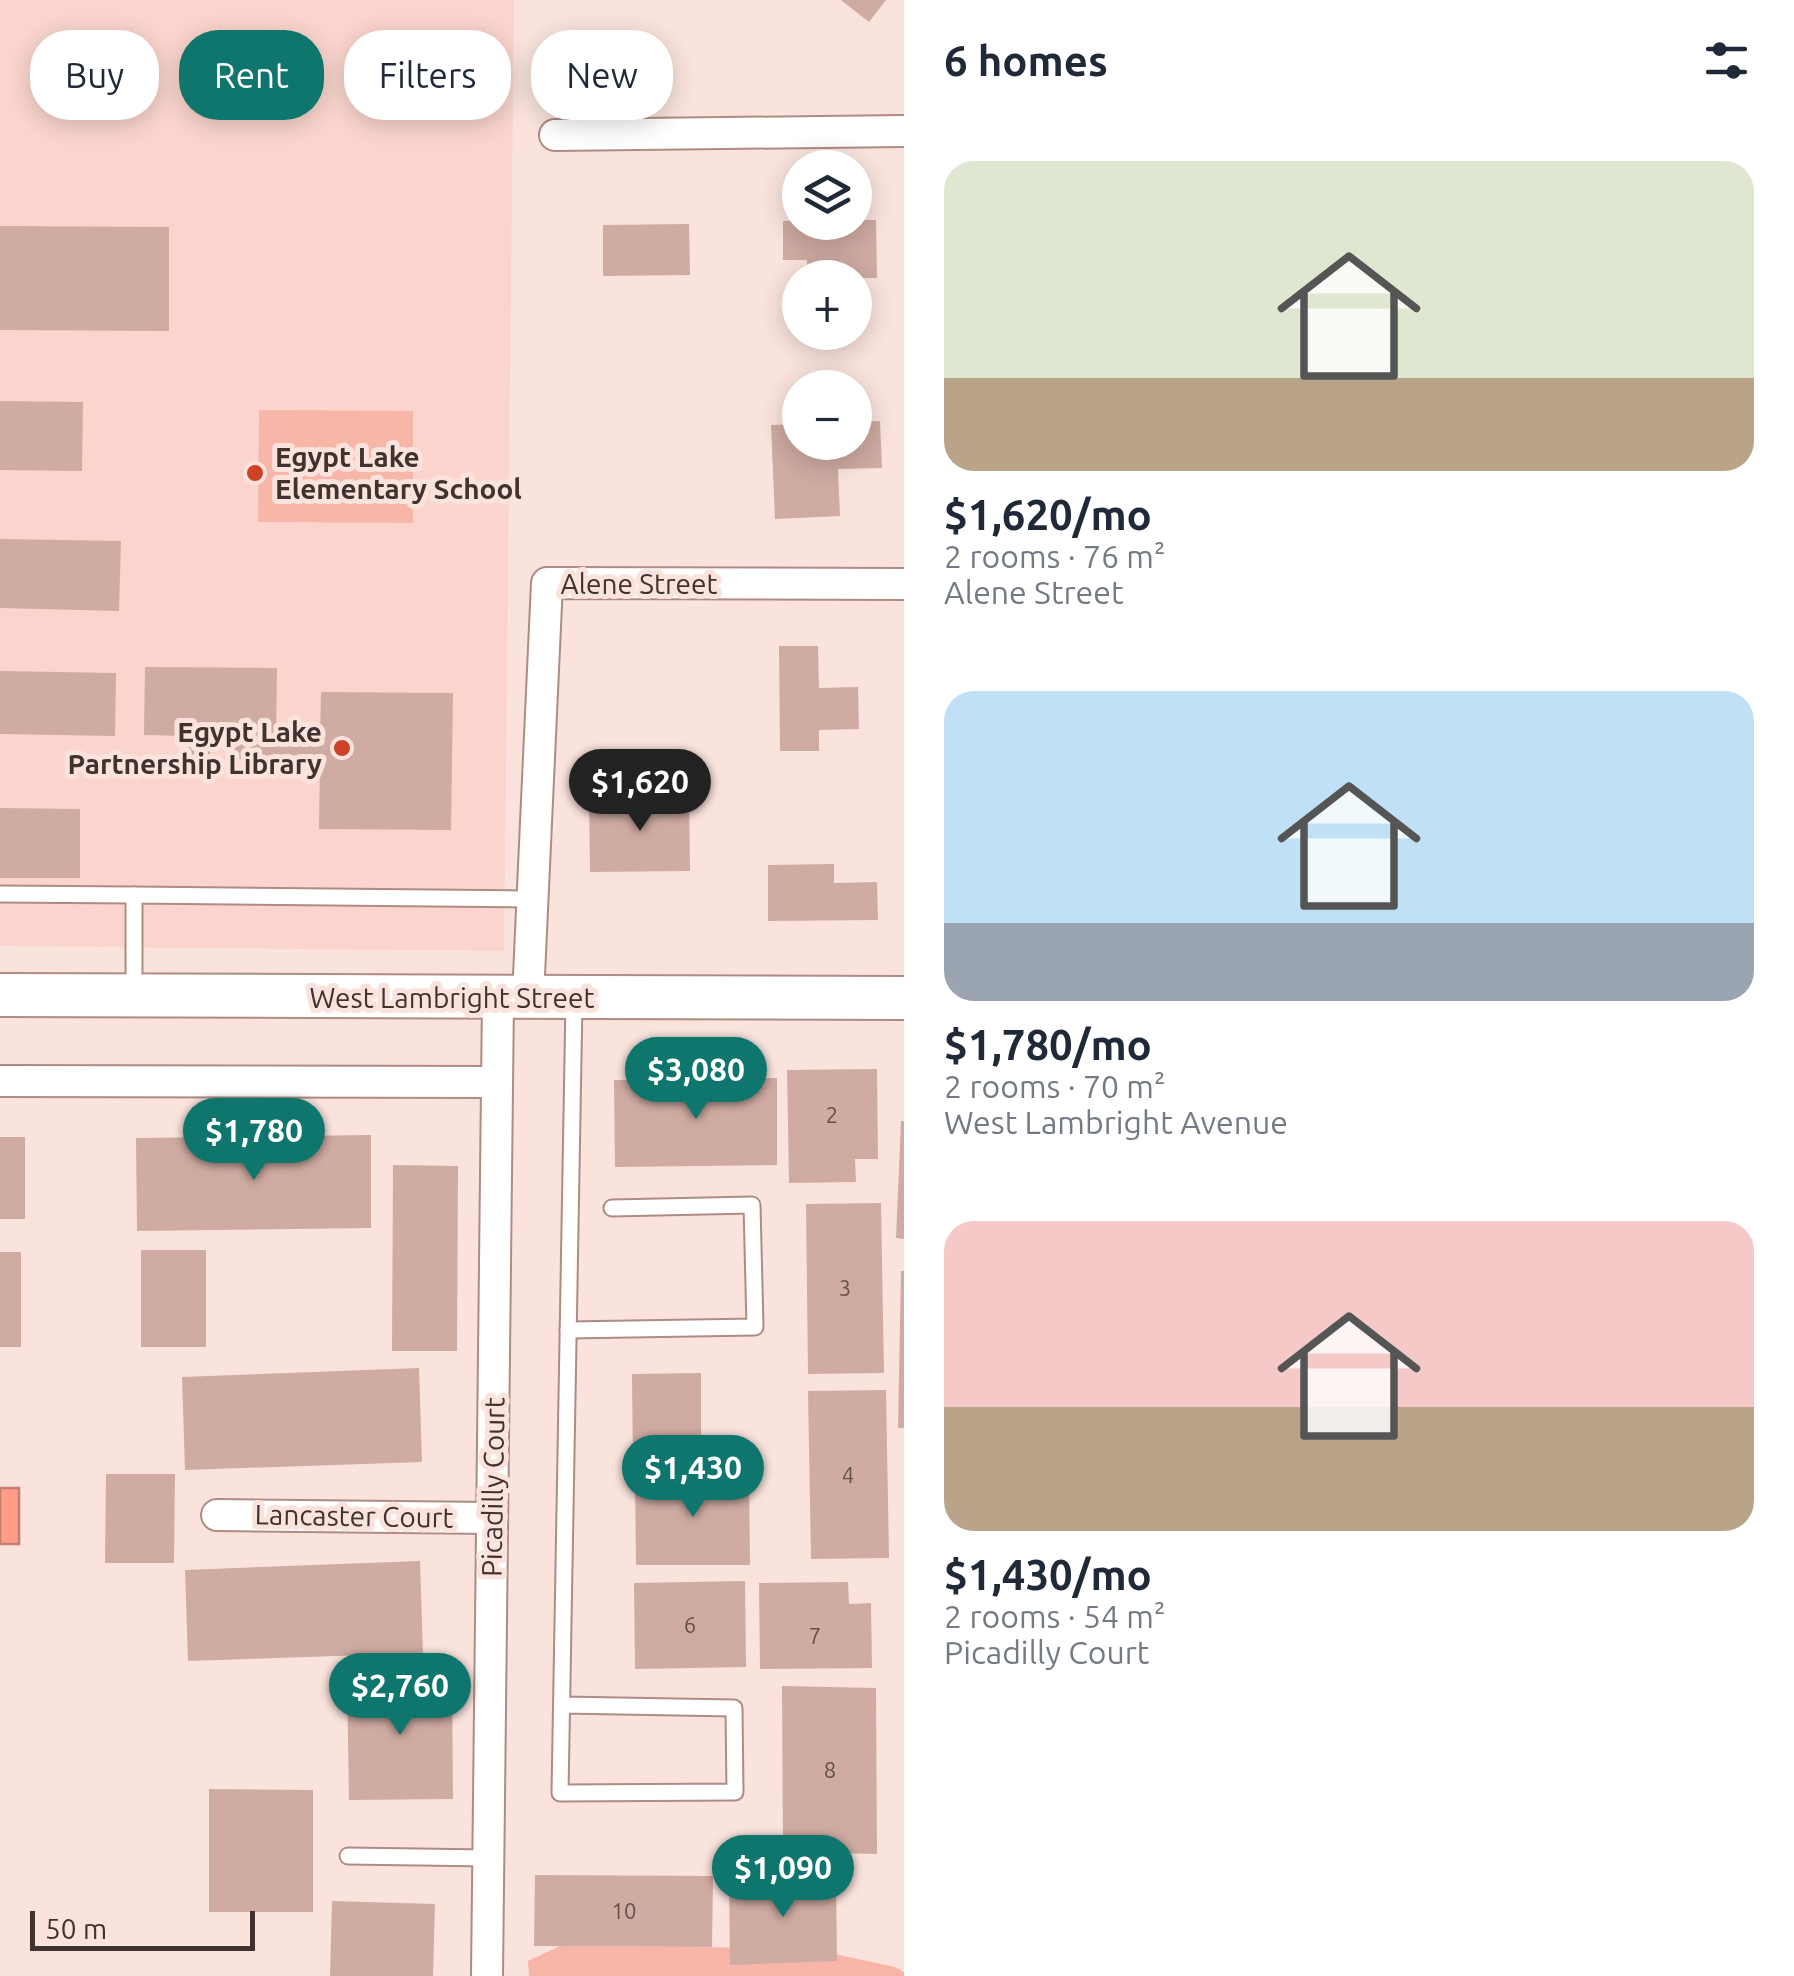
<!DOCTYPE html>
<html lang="en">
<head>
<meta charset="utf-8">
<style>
	:root { --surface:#fff; --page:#f2f2f3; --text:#1f2937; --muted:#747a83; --accent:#0f766e }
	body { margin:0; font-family:Ubuntu,sans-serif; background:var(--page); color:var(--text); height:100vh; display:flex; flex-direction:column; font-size:38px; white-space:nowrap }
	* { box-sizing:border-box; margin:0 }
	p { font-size:32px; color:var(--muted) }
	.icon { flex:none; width:55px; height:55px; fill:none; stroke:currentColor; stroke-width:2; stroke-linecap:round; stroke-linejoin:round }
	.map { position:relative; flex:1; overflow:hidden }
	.drawer { display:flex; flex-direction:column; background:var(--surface); width:890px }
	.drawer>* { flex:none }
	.guide { position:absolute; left:30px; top:30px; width:722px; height:90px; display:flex; gap:20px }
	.buttons { position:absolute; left:782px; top:150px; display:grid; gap:20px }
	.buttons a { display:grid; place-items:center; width:90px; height:90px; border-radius:50%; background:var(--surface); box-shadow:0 5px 25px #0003; font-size:50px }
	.scale { position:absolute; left:30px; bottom:25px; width:225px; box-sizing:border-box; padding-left:10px; border:5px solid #40322e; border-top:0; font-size:28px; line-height:35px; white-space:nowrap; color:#40322e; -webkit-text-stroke:8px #fae3dd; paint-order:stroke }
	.price { position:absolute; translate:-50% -85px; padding:0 22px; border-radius:35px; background:var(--accent); color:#fff; font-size:32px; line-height:65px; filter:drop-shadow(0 2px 5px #0008) }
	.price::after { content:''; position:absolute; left:50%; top:60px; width:30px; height:22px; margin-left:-15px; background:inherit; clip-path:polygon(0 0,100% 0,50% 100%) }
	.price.current { background:#222; color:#fff }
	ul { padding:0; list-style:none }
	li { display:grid; align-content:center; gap:20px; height:530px; padding:0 40px }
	li span { display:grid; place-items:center; height:310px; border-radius:30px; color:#555 }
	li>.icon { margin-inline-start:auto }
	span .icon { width:180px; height:180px; fill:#fffc; stroke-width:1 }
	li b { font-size:42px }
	h2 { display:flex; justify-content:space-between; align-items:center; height:120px; padding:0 40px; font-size:42px }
	.chip { padding:0 35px; border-radius:40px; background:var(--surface); box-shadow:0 5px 25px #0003; font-size:35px; line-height:90px }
	.chip.current { background:var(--accent); color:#fff }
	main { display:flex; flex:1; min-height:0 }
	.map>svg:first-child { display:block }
	.built { fill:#fbd5cd }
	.green { fill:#f7b6a7 }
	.water { fill:#fe9d88; stroke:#c57d6d; stroke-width:2.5 }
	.building { fill:#cfaba2 }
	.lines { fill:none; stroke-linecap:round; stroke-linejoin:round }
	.service-casing { stroke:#ae8b83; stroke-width:19 }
	.minor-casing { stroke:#ae8b83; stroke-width:34 }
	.secondary-casing { stroke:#ae8b83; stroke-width:46 }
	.service { stroke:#fff; stroke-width:15 }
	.minor { stroke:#fff; stroke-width:30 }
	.secondary { stroke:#fff; stroke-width:42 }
	.poi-dot { fill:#cd4227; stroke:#fae3dd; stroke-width:4 }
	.labels { text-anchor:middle; stroke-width:10; stroke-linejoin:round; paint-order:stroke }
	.number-label { font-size:22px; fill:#64504b }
	.poi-label { font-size:28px; font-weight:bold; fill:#40322e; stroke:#fae3dd; text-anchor:start }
	.street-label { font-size:28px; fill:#40322e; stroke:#fae3dd }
</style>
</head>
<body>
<main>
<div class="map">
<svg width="904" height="1976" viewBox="0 0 904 1976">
	<rect width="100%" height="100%" fill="#fae3dd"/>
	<!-- built -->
	<path class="built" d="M0,0h514l-10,951 -504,-5z"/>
	<!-- green -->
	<g class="green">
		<path d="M259,410l154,1v112l-155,-1z"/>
		<path d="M560,1946l247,2 88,19 9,5v4h-375l-1,-15z"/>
	</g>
	<!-- water -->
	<rect class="water" x="0" y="1488" width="19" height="56"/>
	<!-- building -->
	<g class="building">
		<path d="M841,0h45l-17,22z"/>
		<path d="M855,220h21l1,58h-70v-18h-24v-39z"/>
		<path d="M689,224l1,51 -87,1v-51z"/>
		<path d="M0,226l169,1v104l-169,-1z"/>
		<path d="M0,401l83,1 -1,69 -82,-1z"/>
		<path d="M880,421l2,47 -44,1 2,47 -65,3 -4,-94 29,-1v18h55v-20z"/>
		<path d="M0,539l121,2 -2,70 -119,-3z"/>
		<path d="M779,646h39l1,42 39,-1 1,42 -40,1v21h-39z"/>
		<path d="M145,667l132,1 -1,69 44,1 1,-46 132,1 -2,137 -132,-1 1,-69 -88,-1v-22l-22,-1v23h-22v-23l-44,-1z"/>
		<path d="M0,671l116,2 -1,63 -115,-2z"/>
		<path d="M689,797l1,74 -100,1 -1,-74z"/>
		<path d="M0,808l80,1v69h-80z"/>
		<path d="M834,864v19l43,-1 1,38 -110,1v-56z"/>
		<path d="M877,1069l1,90h-23l1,23 -67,1 -2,-113z"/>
		<path d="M777,1078v87l-162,2 -1,-87z"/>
		<path d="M901,1121h3v118l-8,-1z"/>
		<path d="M371,1135v93l-234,3 -1,-93z"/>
		<rect x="0" y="1137" width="25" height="82"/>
		<path d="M393,1165l65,1 -1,185h-65z"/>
		<path d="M881,1203l3,170 -76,1 -2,-170z"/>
		<rect x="141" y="1250" width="65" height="97"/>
		<rect x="0" y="1252" width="21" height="95"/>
		<path d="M901,1271h3v157h-6z"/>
		<path d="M419,1368l3,94 -237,8 -3,-93z"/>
		<path d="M701,1373v93l-68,1 -1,-93z"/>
		<path d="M886,1390l3,168 -78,1 -3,-168z"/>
		<path d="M106,1474h69l-1,89h-69z"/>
		<path d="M749,1475l1,90h-114l-1,-89z"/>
		<path d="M420,1561l3,92 -235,8 -3,-91z"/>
		<path d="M745,1581l1,86 -111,2 -1,-86z"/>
		<path d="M848,1582l1,22 22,-1 1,65 -112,1 -1,-86z"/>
		<path d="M452,1677l1,122 -104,1 -2,-122z"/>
		<path d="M782,1686l94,2 1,166 -94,-2z"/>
		<path d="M209,1789l104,1v122h-104z"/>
		<path d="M535,1875l178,1 -1,71 -178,-1z"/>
		<path d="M836,1876l1,85 -107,4 -1,-86z"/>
		<path d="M332,1901l103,3 -2,72h-103z"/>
	</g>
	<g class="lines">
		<defs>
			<g id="service">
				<path d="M0,894l134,1"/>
				<path d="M134,993v-98l398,4"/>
				<path d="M568,1330l187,-3 -3,-122 -140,3"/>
				<path d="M562,1705l172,3 1,84 -175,1 14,-792"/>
				<path d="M348,1856l141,2"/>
			</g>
			<g id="minor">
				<path d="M555,135l349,-4"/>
				<path d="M528,997l19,-414 357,1"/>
				<path d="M0,1081l497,1"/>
				<path d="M217,1515l275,3"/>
				<path d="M487,1976l11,-978"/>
			</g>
			<path id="secondary" d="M0,995l904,3"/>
		</defs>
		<!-- service casing -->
		<use href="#service" class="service-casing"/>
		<!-- minor casing -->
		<use href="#minor" class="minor-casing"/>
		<!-- secondary casing -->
		<use href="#secondary" class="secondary-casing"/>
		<!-- service -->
		<use href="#service" class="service"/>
		<!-- minor -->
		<use href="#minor" class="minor"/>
		<!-- secondary -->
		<use href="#secondary" class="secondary"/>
	</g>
	<!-- markers -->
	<g class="poi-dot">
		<circle cx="255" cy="473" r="10"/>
		<circle cx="342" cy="748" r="10"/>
	</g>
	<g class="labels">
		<!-- number labels -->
		<g class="number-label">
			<text x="832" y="1123">2</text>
			<text x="845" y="1296">3</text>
			<text x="848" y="1483">4</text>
			<text x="690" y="1633">6</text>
			<text x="815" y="1644">7</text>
			<text x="830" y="1778">8</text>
			<text x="624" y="1919">10</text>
		</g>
		<!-- poi labels -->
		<g class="poi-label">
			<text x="275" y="467">Egypt Lake<tspan x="275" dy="32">Elementary School</tspan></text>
			<text x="322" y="742" text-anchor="end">Egypt Lake<tspan x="322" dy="32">Partnership Library</tspan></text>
		</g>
		<!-- street labels -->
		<g class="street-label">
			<text x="639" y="594">Alene Street</text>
			<text x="452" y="1008">West Lambright Street</text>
			<text transform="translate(493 1487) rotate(-89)" y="10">Picadilly Court</text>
			<text transform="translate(354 1516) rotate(1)" y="10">Lancaster Court</text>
		</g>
	</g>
</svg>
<div class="buttons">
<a><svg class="icon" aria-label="layers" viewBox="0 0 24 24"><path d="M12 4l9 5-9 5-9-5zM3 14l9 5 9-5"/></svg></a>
<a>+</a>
<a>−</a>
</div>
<div class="scale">50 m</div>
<b class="price current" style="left:640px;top:834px">$1,620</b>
<b class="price" style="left:696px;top:1122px">$3,080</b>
<b class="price" style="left:254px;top:1183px">$1,780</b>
<b class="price" style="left:693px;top:1520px">$1,430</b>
<b class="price" style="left:400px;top:1738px">$2,760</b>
<b class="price" style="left:783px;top:1920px">$1,090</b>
<div class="guide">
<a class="chip">Buy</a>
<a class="chip current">Rent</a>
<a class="chip">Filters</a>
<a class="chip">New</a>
</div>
</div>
<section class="drawer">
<h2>6 homes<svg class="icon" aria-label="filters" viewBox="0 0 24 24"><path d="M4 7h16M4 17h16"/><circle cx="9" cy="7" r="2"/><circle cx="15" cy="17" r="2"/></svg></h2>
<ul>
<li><span style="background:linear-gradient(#dfe7d0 70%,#b9a48a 0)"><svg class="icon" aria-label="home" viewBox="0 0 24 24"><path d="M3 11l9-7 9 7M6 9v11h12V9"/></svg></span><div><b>$1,620/mo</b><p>2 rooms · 76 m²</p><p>Alene Street</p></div></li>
<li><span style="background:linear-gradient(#bfe0f5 75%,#9aa5b1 0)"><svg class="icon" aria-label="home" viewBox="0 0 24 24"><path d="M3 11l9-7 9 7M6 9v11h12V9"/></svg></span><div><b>$1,780/mo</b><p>2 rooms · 70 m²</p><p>West Lambright Avenue</p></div></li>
<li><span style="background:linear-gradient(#f6c9c9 60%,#b9a48a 0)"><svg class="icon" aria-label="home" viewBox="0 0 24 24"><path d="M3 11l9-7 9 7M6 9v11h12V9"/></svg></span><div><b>$1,430/mo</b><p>2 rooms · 54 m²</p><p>Picadilly Court</p></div></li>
</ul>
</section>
</main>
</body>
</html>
